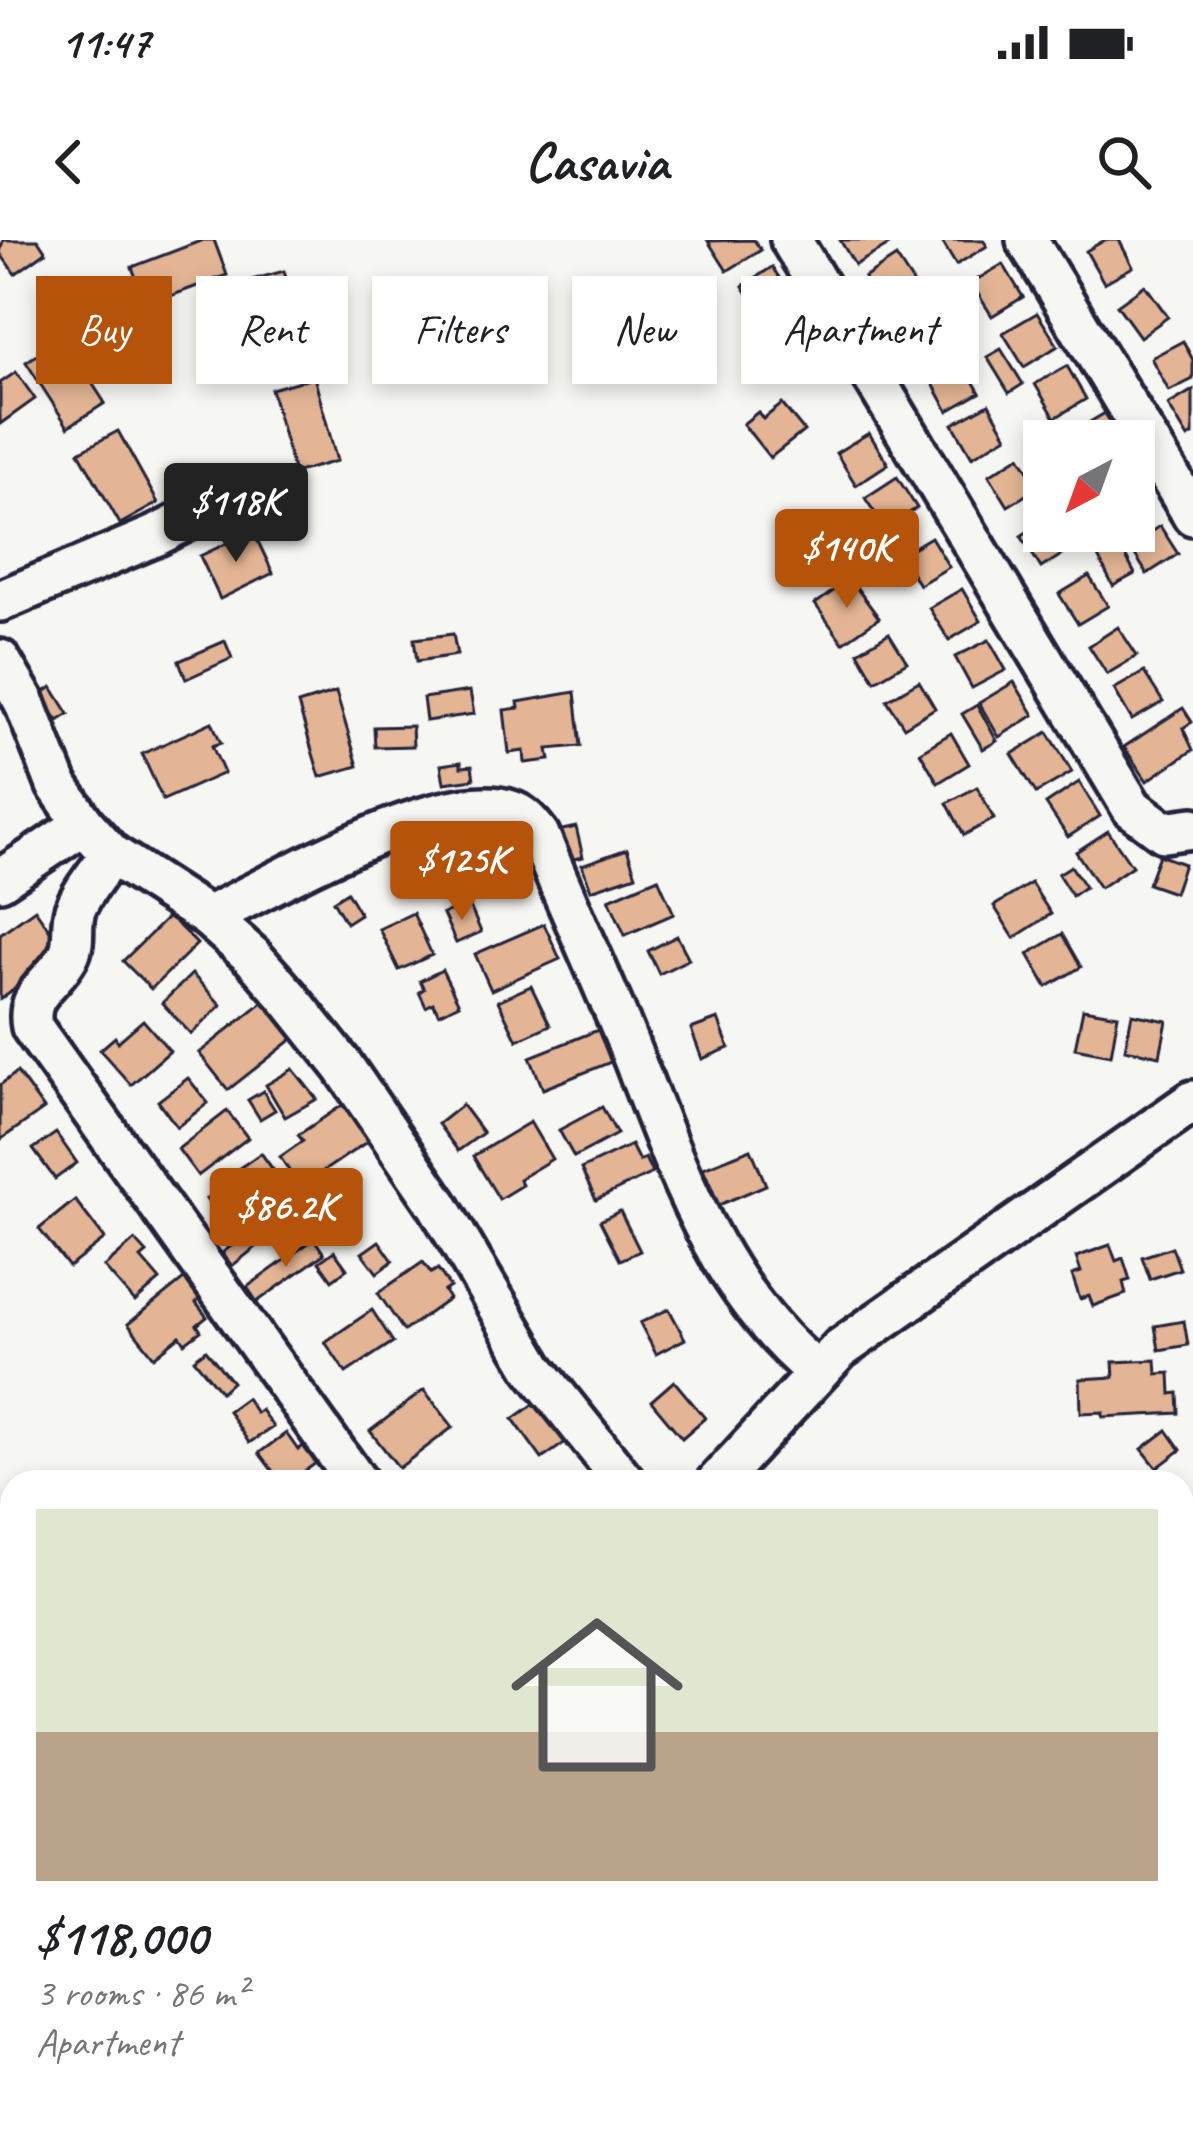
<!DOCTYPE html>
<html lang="en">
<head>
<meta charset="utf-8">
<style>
	:root { --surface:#fff; --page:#f2f2f2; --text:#202124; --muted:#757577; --accent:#b45309 }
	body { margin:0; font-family:Caveat,sans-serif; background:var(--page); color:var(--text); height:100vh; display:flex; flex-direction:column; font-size:45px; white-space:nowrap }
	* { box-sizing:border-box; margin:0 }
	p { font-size:39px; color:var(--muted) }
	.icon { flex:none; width:66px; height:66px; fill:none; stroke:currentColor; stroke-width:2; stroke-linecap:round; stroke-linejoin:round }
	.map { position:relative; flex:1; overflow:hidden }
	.details { position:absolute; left:0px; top:1230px; width:1194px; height:663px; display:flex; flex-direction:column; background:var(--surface); border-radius:36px 36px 0 0; box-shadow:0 6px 18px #0003 }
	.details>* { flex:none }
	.hud { position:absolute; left:36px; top:36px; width:1122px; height:108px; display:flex; gap:24px }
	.needle { width:78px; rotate:221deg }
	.fabs { position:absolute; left:1023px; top:180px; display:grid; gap:24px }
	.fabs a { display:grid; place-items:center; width:132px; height:132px; border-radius:0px; background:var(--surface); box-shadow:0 6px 18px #0003; font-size:60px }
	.price { position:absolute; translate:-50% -102px; padding:0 27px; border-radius:12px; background:var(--accent); color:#fff; font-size:39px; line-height:78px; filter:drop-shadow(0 3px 6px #0008) }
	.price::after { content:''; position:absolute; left:50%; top:72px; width:36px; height:27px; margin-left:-18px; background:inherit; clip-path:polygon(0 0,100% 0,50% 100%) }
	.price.selected { background:#222; color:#fff }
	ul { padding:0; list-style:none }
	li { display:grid; align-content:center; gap:24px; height:636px; padding:0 36px }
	li span { display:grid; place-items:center; height:372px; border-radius:0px; color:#555 }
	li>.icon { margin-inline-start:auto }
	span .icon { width:216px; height:216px; fill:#fffc; stroke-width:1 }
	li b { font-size:51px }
	.pill { padding:0 42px; border-radius:0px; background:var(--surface); box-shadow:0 6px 18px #0003; font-size:42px; line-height:108px }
	.pill.selected { background:var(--accent); color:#fff }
	.status { display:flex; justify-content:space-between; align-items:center; height:84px; padding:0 60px; background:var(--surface); direction:ltr }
	.status svg { height:33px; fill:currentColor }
	header { display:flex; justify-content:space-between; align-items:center; height:156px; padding:0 36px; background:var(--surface); font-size:54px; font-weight:700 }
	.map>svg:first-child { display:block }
	.building { fill:#e3b594; stroke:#22223b; stroke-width:3 }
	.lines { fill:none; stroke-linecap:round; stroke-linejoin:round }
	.minor-casing { stroke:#22223b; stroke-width:48 }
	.minor { stroke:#f6f6f2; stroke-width:39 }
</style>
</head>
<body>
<div class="status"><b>11:47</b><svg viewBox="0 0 49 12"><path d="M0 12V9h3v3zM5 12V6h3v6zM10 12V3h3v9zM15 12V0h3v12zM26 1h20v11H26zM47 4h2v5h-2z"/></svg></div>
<header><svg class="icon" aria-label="back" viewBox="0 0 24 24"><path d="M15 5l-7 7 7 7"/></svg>Casavia<svg class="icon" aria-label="search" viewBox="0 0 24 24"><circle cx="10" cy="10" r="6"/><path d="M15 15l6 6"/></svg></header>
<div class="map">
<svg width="1193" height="1892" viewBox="0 0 1193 1892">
	<rect width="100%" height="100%" fill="#f6f6f2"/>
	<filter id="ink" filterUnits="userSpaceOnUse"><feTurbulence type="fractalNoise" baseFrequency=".00833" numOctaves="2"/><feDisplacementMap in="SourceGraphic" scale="24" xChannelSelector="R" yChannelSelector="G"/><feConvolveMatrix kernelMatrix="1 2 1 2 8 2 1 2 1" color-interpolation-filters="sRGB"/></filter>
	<g filter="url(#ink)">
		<!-- building -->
		<g class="building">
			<path d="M3,0h35l8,12 -31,22 -15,-21z"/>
			<path d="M203,0h11l13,35 -81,30 -14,-38z"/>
			<path d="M754,0l7,10 -34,21 -19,-30z"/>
			<path d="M840,0h46l3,5 -34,20z"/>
			<path d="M941,0h42l4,6 -31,19z"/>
			<path d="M1105,0h14l14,27 -29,16 -18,-32z"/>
			<path d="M896,17l21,32 -33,21 -20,-32z"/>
			<path d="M1003,24l20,33 -31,19 -21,-33z"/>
			<path d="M772,27l21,31 -30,19 -20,-31z"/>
			<path d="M284,31l24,83 -44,13 -24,-84z"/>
			<path d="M116,44l12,17 -39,27 -12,-16z"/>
			<path d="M1145,45l23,32 -28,20 -23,-32z"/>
			<path d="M930,70l20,33 -34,20 -20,-32z"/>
			<path d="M1037,73l21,33 -34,21 -21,-34z"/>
			<path d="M63,98l42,65 -37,24 -42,-65z"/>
			<path d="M1183,101l10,19v19l-24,12 -18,-33z"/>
			<path d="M1001,109l22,35 -14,9 -22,-36z"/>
			<path d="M963,124l17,29 -32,18 -16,-29z"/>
			<path d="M1067,126l19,33 -31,19 -20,-34z"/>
			<path d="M16,132l19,27 -35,25v-41z"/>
			<path d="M314,137l23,84 -43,12 -23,-84z"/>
			<path d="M1193,150v45l-5,3 -20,-33z"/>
			<path d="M782,164l22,27 -34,27 -27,-34 15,-12 5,7z"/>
			<path d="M989,164l18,32 -35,21 -19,-33z"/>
			<path d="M1105,173l16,28h-57l-1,-3z"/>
			<path d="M118,191l40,72 -38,21 -41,-72z"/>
			<path d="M869,193l19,31 -32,21 -20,-32z"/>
			<path d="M1020,216l19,31 -31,19 -19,-31z"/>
			<path d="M897,237l20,31 -32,20 -20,-30z"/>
			<path d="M1044,281v10h20l10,16 -33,21 -20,-32z"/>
			<path d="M1160,286l18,28 -31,20 -18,-29z"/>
			<path d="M253,291l20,42 -53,26 -20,-43z"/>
			<path d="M931,297l18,30 -30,18 -18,-30z"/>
			<path d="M1118,302l17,32 -22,12 -17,-33z"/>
			<path d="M1089,336l19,30 -30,18 -19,-30z"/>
			<path d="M850,339l29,39 -36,25 -28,-39z"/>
			<path d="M962,349l19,32 -32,19 -20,-32z"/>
			<path d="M1118,387l19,29 -30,18 -18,-28z"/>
			<path d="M889,393l18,29 -32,19 -17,-29z"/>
			<path d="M453,394l4,21 -40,6 -3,-22z"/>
			<path d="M989,400l17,30 -34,18 -17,-31z"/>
			<path d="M225,401l7,17 -46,21 -7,-18z"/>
			<path d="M1144,432l19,30 -31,18 -18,-31z"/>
			<path d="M919,441l16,27 -31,19 -17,-27z"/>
			<path d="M1014,442l20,33 -35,22 -20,-34z"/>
			<path d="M52,447l17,27 -11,7 -17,-27z"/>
			<path d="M470,451l4,23 -48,7 -3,-23z"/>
			<path d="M336,452l22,74 -38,11 -22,-73z"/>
			<path d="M575,452l6,54 -33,3 2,11 -25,3 -1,-12 -15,2 -5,-43 15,-2 -1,-6z"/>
			<path d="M977,465l20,36 -14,8 -21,-35z"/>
			<path d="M1183,468l9,14 -9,6 10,22 -46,31 -23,-34z"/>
			<path d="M212,482l9,21 -9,3 12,27 -61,27 -21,-46z"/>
			<path d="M412,486l1,20 -38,1 -1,-20z"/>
			<path d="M1048,492l24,40 -36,21 -24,-39z"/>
			<path d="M951,493l18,31 -31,19 -18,-31z"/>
			<path d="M461,522v5l11,-1 2,13 -30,4 -3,-18z"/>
			<path d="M1079,542l21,34 -32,21 -22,-33z"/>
			<path d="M977,547l17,32 -30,16 -17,-32z"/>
			<path d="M576,587l7,30 -19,4 -6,-30z"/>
			<path d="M1108,591l24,35 -32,22 -24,-36z"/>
			<path d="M466,606l7,26 -21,6 -7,-27z"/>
			<path d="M627,609l9,26 -45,15 -9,-25z"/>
			<path d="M1159,615l25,9 -10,29 -26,-9z"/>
			<path d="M1071,626l14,21 -13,9 -14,-22z"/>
			<path d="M658,638l16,36 -49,21 -16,-36z"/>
			<path d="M1031,643l20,31 -37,24 -20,-32z"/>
			<path d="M347,652l13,22 -14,9 -13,-22z"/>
			<path d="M468,662l13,30 -25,11 -13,-29z"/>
			<path d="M35,669l30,43 -65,47v-65z"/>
			<path d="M413,673l19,42 -33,15 -20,-41z"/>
			<path d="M169,676l28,28 -46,45 -28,-28z"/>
			<path d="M544,684l16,35 -69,31 -16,-36z"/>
			<path d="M1062,694l19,33 -34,20 -19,-33z"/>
			<path d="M677,696l12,23 -30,15 -11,-23z"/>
			<path d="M442,730l17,34 -20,10 -6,-11 -7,4 -7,-15 5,-3 -4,-8z"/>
			<path d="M192,734l29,31 -30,29 -29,-31z"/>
			<path d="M531,746l19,39 -33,15 -19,-39z"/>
			<path d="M264,761l30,37 -66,52 -29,-37z"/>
			<path d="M1083,769l35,6 -7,40 -36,-7z"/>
			<path d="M1132,774l35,7 -7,35 -35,-7z"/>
			<path d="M718,779l11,29 -27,11 -11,-30z"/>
			<path d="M143,780l27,31 -39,34 -31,-35 15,-13 3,5z"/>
			<path d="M603,788l13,32 -73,29 -13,-32z"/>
			<path d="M293,829l24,30 -32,18 -19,-32z"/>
			<path d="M17,832l27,37 -44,31v-55z"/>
			<path d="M188,838l20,25 -31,24 -19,-26z"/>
			<path d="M263,851l12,19 -15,9 -12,-19z"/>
			<path d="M347,862l24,37 -71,48 -20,-30 23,-16 -5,-6z"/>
			<path d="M462,865l21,28 -25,18 -20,-27z"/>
			<path d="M602,867l15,27 -43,23 -15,-27z"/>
			<path d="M227,871l21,27 -50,38 -20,-27z"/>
			<path d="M530,882l22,37 -33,20 3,6 -23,14 -26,-43z"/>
			<path d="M56,893l21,30 -22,16 -22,-30z"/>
			<path d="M631,905l8,16 6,-3 7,15 -56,27 -15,-31z"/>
			<path d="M751,909l15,36 -47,20 -16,-37z"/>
			<path d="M261,913l26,36 -7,6 4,5 -51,36 -27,-37 10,-8 -3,-5 15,-10 3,4 10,-6 -3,-5z"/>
			<path d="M75,960l30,39 -36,28 -30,-38z"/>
			<path d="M286,963l13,17 -10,8 -3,-4 -54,42 -10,-13z"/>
			<path d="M620,971l20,40 -20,9 -20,-39z"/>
			<path d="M314,999l10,15 -67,48 -10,-15z"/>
			<path d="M135,1000l12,13 -6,5 19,22 -25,22 -31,-35z"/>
			<path d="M379,1001l14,20 -16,12 -15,-20z"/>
			<path d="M1110,1005l6,16 7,-3 7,22 -7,2 3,12 -33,12 -4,-10 -9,3 -8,-24 9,-3 -5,-15z"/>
			<path d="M1172,1007l8,22 -30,10 -8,-22z"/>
			<path d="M334,1011l13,18 -15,11 -13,-18z"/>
			<path d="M423,1022l8,11 7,-4 12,18 -6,4 5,8 -45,32 -26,-38z"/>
			<path d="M185,1038l16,20 -5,5 11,14 -10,8 4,6 -16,12 -5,-7 -26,21 -26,-33z"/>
			<path d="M669,1069l16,30 -29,15 -16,-31z"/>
			<path d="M372,1070l21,32 -47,31 -21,-31z"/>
			<path d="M1184,1081l4,24 -29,5 -4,-24z"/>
			<path d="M206,1110l26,32 -11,10 -27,-33z"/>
			<path d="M1156,1120l1,14 13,-1 1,21 7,-1 1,20 -76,4v-5l-22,1 -1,-34 34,-2 -1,-15z"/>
			<path d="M674,1141l31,37 -23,20 -31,-37z"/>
			<path d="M424,1150l29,37 -54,41 -29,-37z"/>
			<path d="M246,1158l10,15 5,-3 12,17 -24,16 -21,-32z"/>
			<path d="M541,1159l29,40 -28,20 -29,-40z"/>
			<path d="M1167,1190l14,20 -24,18 -15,-19z"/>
			<path d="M286,1193l12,17 5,-4 13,17 -26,19h-9l-22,-29z"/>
			<path d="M0,1298l12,14v18l-12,10z"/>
			<path d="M7,1404l5,6v81l-12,-14v-66z"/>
			<path d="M255,1881h34l11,11h-56z"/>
			<path d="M843,1881h47l6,11h-76z"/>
		</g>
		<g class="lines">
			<defs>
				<g id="minor">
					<path d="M791,0l341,568 32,24 29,-4"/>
					<path d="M1027,0l166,275"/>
					<path d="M0,361l155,-65 84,-42"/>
					<path d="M0,420l24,41 33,84 27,39 27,30 97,63 44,39 36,41 55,69 95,139 96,163 91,114"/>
					<path d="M111,614c-12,18 -29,37 -36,56 -5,15 1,32 -7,46 -15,28 -43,36 -36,71l325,455"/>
					<path d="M0,640l84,-56"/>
					<path d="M208,677c66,-32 235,-132 303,-106 13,4 20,14 28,24 28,69 59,135 87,204 48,120 86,247 190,332"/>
					<path d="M717,1242l123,-133 353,-248"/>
					<path d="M0,1703l12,8"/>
					<path d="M0,1862l12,-11"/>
					<path d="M72,1881l9,11"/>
					<path d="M542,1881l10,11"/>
					<path d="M945,1881l4,11"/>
				</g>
			</defs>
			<!-- minor casing -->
			<use href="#minor" class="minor-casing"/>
			<!-- minor -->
			<use href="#minor" class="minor"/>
		</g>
	</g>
</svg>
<div class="fabs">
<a><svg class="needle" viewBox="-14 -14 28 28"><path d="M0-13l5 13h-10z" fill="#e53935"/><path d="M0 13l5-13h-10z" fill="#757577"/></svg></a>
</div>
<b class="price selected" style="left:236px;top:325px">$118K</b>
<b class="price" style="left:847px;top:371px">$140K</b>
<b class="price" style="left:462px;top:683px">$125K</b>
<b class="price" style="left:286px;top:1030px">$86.2K</b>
<div class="hud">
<a class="pill selected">Buy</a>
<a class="pill">Rent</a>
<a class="pill">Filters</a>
<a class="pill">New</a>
<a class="pill">Apartment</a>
</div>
<section class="details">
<ul>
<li><span style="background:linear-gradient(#dfe7d0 60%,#b9a48a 0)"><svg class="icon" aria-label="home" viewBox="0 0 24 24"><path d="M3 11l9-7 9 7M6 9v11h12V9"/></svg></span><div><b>$118,000</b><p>3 rooms · 86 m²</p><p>Apartment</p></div></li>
</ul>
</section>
</div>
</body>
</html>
